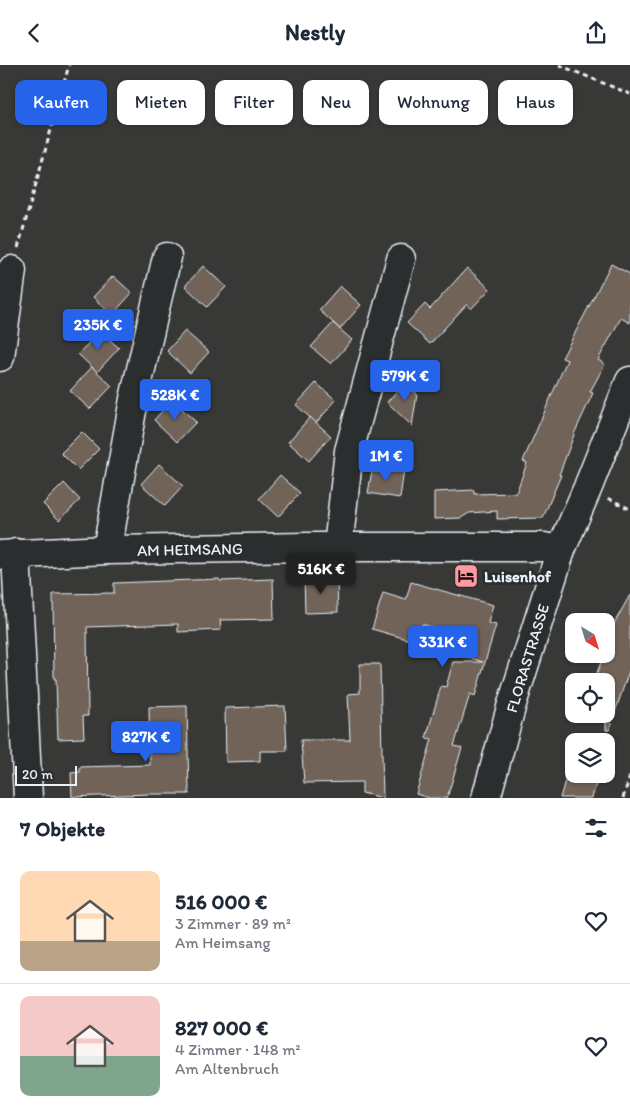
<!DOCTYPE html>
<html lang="de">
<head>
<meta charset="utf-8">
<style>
	:root { --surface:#fff; --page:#f6f6f7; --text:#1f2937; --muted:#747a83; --line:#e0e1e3; --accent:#2563eb }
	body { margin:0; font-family:Itim,sans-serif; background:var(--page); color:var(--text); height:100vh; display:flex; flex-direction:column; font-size:19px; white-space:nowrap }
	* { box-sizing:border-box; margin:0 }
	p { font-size:16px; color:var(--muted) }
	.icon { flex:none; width:28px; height:28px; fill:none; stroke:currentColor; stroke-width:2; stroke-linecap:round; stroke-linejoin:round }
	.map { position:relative; height:733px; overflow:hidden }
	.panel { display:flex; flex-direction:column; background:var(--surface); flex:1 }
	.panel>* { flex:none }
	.top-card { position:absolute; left:15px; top:15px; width:600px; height:45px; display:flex; gap:10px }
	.needle { width:32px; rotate:142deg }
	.tools { position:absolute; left:565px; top:548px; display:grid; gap:10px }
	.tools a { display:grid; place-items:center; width:50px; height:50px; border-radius:10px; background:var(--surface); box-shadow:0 1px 4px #0004; font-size:25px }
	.scale { position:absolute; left:15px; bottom:12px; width:62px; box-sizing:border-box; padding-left:5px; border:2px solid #e8f1f8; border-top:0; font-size:14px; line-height:18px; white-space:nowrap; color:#e8f1f8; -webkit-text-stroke:4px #2a2d2e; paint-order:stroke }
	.price { position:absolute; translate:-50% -42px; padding:0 11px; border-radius:5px; background:var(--accent); color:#fff; font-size:16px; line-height:32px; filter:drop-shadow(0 1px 2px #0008) }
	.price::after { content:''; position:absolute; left:50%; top:30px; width:15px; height:11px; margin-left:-8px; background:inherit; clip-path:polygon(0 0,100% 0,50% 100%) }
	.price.on { background:#222; color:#fff }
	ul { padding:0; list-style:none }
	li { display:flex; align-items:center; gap:15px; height:125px; padding:0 20px }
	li+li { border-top:1px solid var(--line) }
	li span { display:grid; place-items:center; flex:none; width:140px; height:100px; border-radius:10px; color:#555 }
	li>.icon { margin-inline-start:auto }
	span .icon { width:60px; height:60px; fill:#fffc; stroke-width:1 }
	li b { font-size:21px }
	h2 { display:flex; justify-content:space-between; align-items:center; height:60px; padding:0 20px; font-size:21px }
	.chip { padding:0 18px; border-radius:10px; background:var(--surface); box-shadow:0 1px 4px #0004; font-size:18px; line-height:45px }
	.chip.on { background:var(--accent); color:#fff }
	header { display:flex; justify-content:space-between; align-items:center; height:65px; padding:0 20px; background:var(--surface); font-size:22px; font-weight:800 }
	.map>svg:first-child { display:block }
	.building { fill:#726359; stroke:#e8f1f8 }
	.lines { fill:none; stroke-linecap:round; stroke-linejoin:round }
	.minor-casing { stroke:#e8f1f8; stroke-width:31 }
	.path { stroke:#e8f1f8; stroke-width:3; stroke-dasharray:5 4; stroke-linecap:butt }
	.minor { stroke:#2a2d2e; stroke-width:28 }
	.labels { text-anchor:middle; stroke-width:5; stroke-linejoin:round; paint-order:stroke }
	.street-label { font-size:16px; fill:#e8f1f8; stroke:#2a2d2e }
	.poi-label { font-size:16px; font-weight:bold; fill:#e8f1f8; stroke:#2a2d2e; text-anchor:start }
</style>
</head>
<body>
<header><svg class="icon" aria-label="back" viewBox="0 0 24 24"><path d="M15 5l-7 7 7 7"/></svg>Nestly<svg class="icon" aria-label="share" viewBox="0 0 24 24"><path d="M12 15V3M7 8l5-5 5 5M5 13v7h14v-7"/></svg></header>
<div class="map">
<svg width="630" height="733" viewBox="0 0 630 733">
	<rect width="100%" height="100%" fill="#383837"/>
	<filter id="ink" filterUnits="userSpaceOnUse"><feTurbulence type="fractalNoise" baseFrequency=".02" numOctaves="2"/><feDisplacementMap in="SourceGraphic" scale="10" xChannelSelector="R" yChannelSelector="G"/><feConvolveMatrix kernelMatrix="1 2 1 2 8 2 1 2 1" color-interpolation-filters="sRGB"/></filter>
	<g filter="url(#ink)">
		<!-- building -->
		<g class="building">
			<path d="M611,199l19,10v49l-9,-5 -23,42 7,4 -15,28 3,1 -18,39 -16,43h2l-18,43 -46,1v-8l-28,2 -8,5 -27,1v-27l40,-2v4l42,-1 11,-30 -4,-2 44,-101 -5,-2z"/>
			<path d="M203,201l23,21 -19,20 -22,-21z"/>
			<path d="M467,203l23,21 -19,20 -4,-5 -37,40 -23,-21 18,-19 5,5z"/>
			<path d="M113,211l19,17 -20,22 -19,-18z"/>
			<path d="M340,221l21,19 -21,24 -21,-19z"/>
			<path d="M333,258l19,17 -21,24 -20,-17z"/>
			<path d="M100,266l19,17 -22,24 -19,-18z"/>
			<path d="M185,266l24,21 -19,21 -23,-22z"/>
			<path d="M92,302l20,19 -22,23 -20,-18z"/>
			<path d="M405,317l12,12 -5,32 -25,-24z"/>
			<path d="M316,318l20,17 -20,23 -20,-18z"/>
			<path d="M172,335l24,22 -19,20 -23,-22z"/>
			<path d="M310,352l21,19 -22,25 -21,-19z"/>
			<path d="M82,367l17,17 -21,21 -17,-17z"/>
			<path d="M159,399l24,22 -18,20 -24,-22z"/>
			<path d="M373,400l31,5 -4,28 -32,-5z"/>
			<path d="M280,410l20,18 -22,24 -19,-18z"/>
			<path d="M64,418l16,17 -21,20 -16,-16z"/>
			<path d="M304,512h33l1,35 -33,1z"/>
			<path d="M219,514l1,2 53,-2 1,40 -54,1 1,10 -43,2v-8l-91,3 1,89h-5l1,22 -26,1 -2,-60h-2l-1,-85 61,-1v-10z"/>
			<path d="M411,517l82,23 -5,18 8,2 -21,71 -5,-2 -16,52 8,2 -15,50h-18l-13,-4 16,-55 -6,-1 15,-52 5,1 7,-25h30l-28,-9 6,-18 -39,-11 -5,18 -45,-13 11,-36 23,7z"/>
			<path d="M630,530v73l-21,62h-3v-49h-12l10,-27h2v-9l6,-18z"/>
			<path d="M360,599h20l3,134 -21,-5v-11l-58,1 -3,-43h49l-2,-46 12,-1z"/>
			<path d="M187,641l2,88h-39l-78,3 -1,-24 9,-1v-5l70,-2 -1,-58z"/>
			<path d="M285,641l2,45h-27v10l-34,1 -1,-54z"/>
			<path d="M567,709h32l-7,24h-32z"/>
		</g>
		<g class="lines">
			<defs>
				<g id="minor">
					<path d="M0,292l12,-87"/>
					<path d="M338,482l11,-96 52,-192"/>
					<path d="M107,485l27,-151 33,-142"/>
					<path d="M16,488l12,245"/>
					<path d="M0,490l107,-5 201,-3h236l17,3"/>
					<path d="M486,733l26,-94 49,-154 27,-63 42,-106"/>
				</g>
			</defs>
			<!-- minor casing -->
			<use href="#minor" class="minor-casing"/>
			<!-- path -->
			<g class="path">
				<path d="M559,0l71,29"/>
				<path d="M18,183l51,-183"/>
				<path d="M608,433l22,11"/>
				<path d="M623,733l7,-22"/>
			</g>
			<!-- minor -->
			<use href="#minor" class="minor"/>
		</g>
	</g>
	<!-- icons -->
	<defs>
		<symbol id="hotel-square" viewBox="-11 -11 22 22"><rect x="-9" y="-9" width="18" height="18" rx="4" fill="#ff9aa2" stroke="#2a2d2e"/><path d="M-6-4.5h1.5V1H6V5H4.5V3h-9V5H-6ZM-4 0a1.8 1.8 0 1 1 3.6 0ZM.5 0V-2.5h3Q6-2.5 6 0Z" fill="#111"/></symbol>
	</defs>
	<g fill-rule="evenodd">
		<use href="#hotel-square" x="452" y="497" width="28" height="28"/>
	</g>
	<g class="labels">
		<!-- street labels -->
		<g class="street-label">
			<text transform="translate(190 484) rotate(-1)" y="6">AM HEIMSANG</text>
			<text transform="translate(527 593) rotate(-73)" y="6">FLORASTRASSE</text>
		</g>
		<!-- poi labels -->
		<g class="poi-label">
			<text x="484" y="517">Luisenhof</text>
		</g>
	</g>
</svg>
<div class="tools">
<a><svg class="needle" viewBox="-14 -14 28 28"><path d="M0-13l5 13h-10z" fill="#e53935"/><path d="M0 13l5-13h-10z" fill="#747a83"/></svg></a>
<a><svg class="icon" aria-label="locate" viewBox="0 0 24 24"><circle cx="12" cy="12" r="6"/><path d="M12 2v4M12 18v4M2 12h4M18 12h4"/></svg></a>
<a><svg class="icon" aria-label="layers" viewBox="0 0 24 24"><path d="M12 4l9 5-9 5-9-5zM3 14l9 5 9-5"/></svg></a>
</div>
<div class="scale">20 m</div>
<b class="price" style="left:98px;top:286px">235K €</b>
<b class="price" style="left:405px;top:337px">579K €</b>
<b class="price" style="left:175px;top:356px">528K €</b>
<b class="price" style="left:386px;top:417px">1M €</b>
<b class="price on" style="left:321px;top:530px">516K €</b>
<b class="price" style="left:443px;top:603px">331K €</b>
<b class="price" style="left:146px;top:698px">827K €</b>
<div class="top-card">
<a class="chip on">Kaufen</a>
<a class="chip">Mieten</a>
<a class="chip">Filter</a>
<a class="chip">Neu</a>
<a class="chip">Wohnung</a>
<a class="chip">Haus</a>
</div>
</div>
<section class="panel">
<h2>7 Objekte<svg class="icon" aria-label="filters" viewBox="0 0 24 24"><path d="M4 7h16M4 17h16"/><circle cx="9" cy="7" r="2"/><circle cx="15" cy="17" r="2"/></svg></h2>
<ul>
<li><span style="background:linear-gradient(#ffd9b3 70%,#b9a48a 0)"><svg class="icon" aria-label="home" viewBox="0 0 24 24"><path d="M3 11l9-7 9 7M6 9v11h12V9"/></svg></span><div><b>516 000 €</b><p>3 Zimmer · 89 m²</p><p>Am Heimsang</p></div><svg class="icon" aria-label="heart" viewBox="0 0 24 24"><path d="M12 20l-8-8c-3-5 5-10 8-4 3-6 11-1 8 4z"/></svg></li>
<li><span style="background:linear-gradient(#f6c9c9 60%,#7fa58c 0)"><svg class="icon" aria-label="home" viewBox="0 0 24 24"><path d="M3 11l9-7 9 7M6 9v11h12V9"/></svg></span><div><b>827 000 €</b><p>4 Zimmer · 148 m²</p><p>Am Altenbruch</p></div><svg class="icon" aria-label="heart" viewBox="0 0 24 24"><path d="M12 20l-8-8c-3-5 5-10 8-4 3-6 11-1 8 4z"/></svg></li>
</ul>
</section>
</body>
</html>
